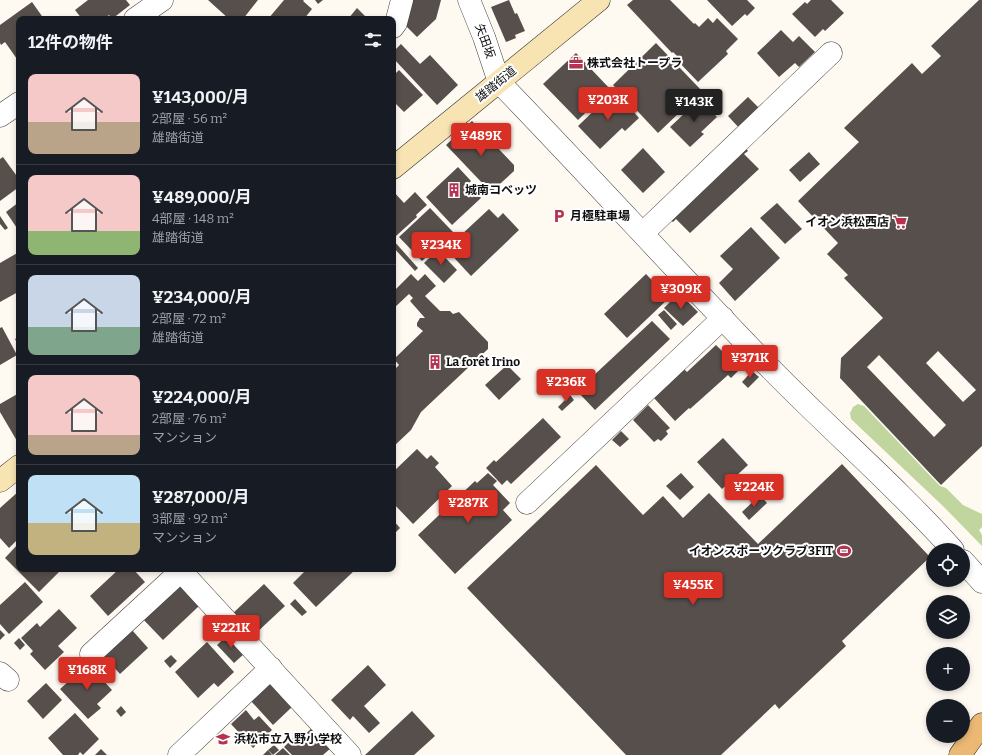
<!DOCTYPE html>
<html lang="ja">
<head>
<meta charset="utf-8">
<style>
	:root { --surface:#171b24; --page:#20242c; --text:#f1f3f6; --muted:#9ea1a6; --line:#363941; --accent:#d93025 }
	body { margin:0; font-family:Bitter,"Noto Sans JP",serif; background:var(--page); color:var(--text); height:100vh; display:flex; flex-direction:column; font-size:15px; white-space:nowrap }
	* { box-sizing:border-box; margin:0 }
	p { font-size:13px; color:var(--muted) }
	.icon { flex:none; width:22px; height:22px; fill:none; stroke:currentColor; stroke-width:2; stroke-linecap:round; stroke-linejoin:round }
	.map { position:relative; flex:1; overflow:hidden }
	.drawer { position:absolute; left:16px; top:16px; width:380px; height:556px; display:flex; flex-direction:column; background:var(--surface); border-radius:8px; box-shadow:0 2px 6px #0003 }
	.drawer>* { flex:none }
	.buttons { position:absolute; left:926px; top:543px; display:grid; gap:8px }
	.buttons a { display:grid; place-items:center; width:44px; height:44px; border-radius:50%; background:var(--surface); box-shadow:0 2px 6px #0003; font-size:20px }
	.price { position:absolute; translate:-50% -34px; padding:0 9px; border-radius:4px; background:var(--accent); color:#fff; font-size:13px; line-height:26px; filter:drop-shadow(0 1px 2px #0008) }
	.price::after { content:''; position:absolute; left:50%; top:24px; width:12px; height:9px; margin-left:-6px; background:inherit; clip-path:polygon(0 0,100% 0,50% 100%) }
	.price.selected { background:#222; color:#fff }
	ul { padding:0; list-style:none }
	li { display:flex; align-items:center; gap:12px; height:100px; padding:0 12px }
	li+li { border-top:1px solid var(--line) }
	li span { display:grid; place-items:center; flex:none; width:112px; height:80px; border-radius:8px; color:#555 }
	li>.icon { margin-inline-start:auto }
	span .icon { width:48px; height:48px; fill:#fffc; stroke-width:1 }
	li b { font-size:17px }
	h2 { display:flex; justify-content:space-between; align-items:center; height:48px; padding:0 12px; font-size:17px }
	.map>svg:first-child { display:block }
	.forest { fill:#c1d59f }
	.building { fill:#574f4c; fill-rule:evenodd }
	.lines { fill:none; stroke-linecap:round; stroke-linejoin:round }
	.street-casing { stroke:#424242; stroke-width:23 }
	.secondary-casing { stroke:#313131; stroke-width:23 }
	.primary-casing { stroke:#202020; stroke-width:23 }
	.street { stroke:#fff; stroke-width:22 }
	.secondary { stroke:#f8e4b3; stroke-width:22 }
	.primary { stroke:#ecb974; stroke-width:22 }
	.labels { text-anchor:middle; stroke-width:4; stroke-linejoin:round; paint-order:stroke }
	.street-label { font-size:12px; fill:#0f0f0f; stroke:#fff }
	.poi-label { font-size:12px; font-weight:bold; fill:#0f0f0f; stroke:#fff; text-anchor:start }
</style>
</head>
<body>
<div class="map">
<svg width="982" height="755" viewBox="0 0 982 755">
	<rect width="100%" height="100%" fill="#fefaf2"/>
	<!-- forest -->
	<path class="forest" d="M858,404l6,2 76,80 6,2 17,17 19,9v13l-3,3 3,5v11l-38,-39 -93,-88 -1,-6 3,-6z"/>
	<!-- building -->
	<g class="building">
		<path d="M88,0h38l4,5 -18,14 -3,-4 -5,4h-22l-7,-9z"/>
		<path d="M208,0h50l-15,19h-14z"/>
		<path d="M284,0h20l-1,1 9,8 -8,10h-36z"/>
		<path d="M315,0h8l-5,4z"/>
		<path d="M410,0h31l-5,19 -19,18 -13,-13z"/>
		<path d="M509,0l6,14 2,-1 8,18 -10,4 1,3 -10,4 -15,-35z"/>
		<path d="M633,0h37l24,24 1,-1 4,4 9,-9 5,5 4,-5 21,21 -12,12 2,3 -30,28 -23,-24 2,-2 -4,-4 -1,1 -45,-48z"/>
		<path d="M707,0h40l8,8 -8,8 -2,-2 -13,12z"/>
		<path d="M811,0h20l13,13 -19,18 -2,-2 -8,8 -23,-23 13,-12 2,2z"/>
		<path d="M979,0h3v446l-41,39 -101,-107 1,-20 42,-40 -39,-40 4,-3 -21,-21 11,-11 -40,-42 61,-59 -15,-14 68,-65 10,11 19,-18 -10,-10zM938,351l38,39 -13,12 -37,-39zM879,355l67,70 -12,12 -67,-70z"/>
		<path d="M32,2l12,17h-25v38l-2,2 -12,-17 -4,3 -1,-2v-18z"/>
		<path d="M357,8l8,8 -2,3h-15z"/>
		<path d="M781,30l12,12 6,-6 16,16 -16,15 -4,-4 -16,14 -22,-24z"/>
		<path d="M656,43l46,48 -44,42 -45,-48z"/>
		<path d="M401,44l19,20 10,-9 28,30 -21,20 -44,-47v-6z"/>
		<path d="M576,53l34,36 -32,31 -35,-36z"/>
		<path d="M399,70l24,25 -19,17 -11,-11v-25z"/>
		<path d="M618,94l21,24 -14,13 -3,-3 -22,21 -22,-23 26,-25 4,3z"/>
		<path d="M748,97l13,13 -20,20 -13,-14z"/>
		<path d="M700,99l17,18 -16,15 3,2 -14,13 -20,-20z"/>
		<path d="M472,121l42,44v6l-25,23 -5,-5 2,-2 -40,-42z"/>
		<path d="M745,147l3,4 -4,3 15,15 -69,64 -14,-14 -3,3 -4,-3z"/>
		<path d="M643,148l22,24 -22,21 -22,-23z"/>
		<path d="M809,152l11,12 -20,18 -11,-12z"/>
		<path d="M3,157l16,22v8l-19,14v-42z"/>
		<path d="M458,167l13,14 -3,3 13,14 -29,27 -26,-28z"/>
		<path d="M393,191l11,12 11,-11 12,13 -11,10 1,2 -21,19 -3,-3z"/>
		<path d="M19,202v29l-13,-19z"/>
		<path d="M777,203l25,26 -17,15 -25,-26z"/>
		<path d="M430,208l23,24 -31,29 -23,-24z"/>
		<path d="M489,209l9,9 5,-5 16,17 -48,46 -25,-27z"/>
		<path d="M0,216l8,12 -3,2 -5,-6z"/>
		<path d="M751,227l29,31 -45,43 -16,-18 14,-14 -13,-13z"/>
		<path d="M393,240l25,28 -3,3 -22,-24z"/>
		<path d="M438,250l19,20 -13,13 -20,-20z"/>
		<path d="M19,252v35l-3,2 2,3 -18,10v-39z"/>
		<path d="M411,274l7,7 7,-7 11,12 -11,10 15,15h10l3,3 6,-2 29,30v7l-67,63 -10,18 -18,17v-76l6,-6 -5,-6 29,-28 -6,-5v-3l3,-5h5l-15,-17 3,-3 -4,-4 -16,15v-17z"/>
		<path d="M646,274l23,24 -42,40 -23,-24z"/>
		<path d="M679,293l19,19 -15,14 -19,-18z"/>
		<path d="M664,310l13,14 -6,6 -13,-15z"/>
		<path d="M652,321l18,18 -75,71 -18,-19z"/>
		<path d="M2,327l15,28 -17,10v-37z"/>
		<path d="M19,337v10l-4,-8z"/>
		<path d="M716,345l8,8 4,-3 15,16 -12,12 -3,-3 -38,34 -1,-1 -14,13 -21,-23 30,-29 3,3z"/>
		<path d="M507,365l14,14 -22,21 -14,-15z"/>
		<path d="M752,371l7,6 -11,11 -6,-6z"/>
		<path d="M19,393v46l-2,2 -17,-29v-8z"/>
		<path d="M570,395l4,5 -12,11 -4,-4z"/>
		<path d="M648,405l22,23 -4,3 2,3 -7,7 -3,-2 -4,3 -21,-22z"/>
		<path d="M543,418l18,19 -50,47 -4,-4 -5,5 -16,-17 8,-8 2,2z"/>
		<path d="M621,431l8,8 -9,8 -8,-7z"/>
		<path d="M723,438l25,27 -26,24 -25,-27z"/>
		<path d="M417,449l10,10 4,-4 8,8 -4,4 17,19 -39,38 -20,-21v-31z"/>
		<path d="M842,464l88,93 -88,84 4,5 -67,63 -4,-5 -54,51h-95l-159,-167 129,-123 47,50 20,-19 20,22 26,-25 49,51z"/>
		<path d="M488,473l9,8 -4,4 17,18 -7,7 9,10 -57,54 -37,-39 57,-54 2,2z"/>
		<path d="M681,473l13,14 -14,13 -14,-14z"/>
		<path d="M19,491v30l-2,1 2,2v14l-10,10 -9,-10v-30z"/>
		<path d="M760,495l7,8 -18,17 -7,-8z"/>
		<path d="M393,520l7,8 -7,7z"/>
		<path d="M19,543v26h43l-23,23 -34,-34z"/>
		<path d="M119,569h14l12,13 -37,34 -18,-20z"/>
		<path d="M307,569h49l-40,38 -23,-24z"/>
		<path d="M25,582l18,20 -34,32 -9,-10v-19z"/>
		<path d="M177,582l22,24 -36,34 -23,-24z"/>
		<path d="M264,584l21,22 -33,31 -21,-22z"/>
		<path d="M295,599l12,13 -5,4 -12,-12z"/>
		<path d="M59,609l18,19 -19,18 6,6 -19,18 -15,-16 3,-3 -12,-13 16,-15 3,4z"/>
		<path d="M0,630l5,5 -5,5z"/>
		<path d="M132,630l16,18 -28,26 -18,-20z"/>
		<path d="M228,635l17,18 -11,10 -17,-18z"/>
		<path d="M19,638l6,7 -5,5 -6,-7z"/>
		<path d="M207,642l27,30 -16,15 -4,-4 -16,15 -23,-26z"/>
		<path d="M171,655l6,6 -7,7 -6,-7z"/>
		<path d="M88,664l24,26 -15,14 4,4 -13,11 -28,-30z"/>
		<path d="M368,665l18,20 -22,21 16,17 -11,10 -16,-17 -3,4 -19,-20z"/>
		<path d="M270,682l23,24 -20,19 -23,-25z"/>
		<path d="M46,683l16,17 -19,19 -16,-18z"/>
		<path d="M121,706l5,6 -5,5 -5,-6z"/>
		<path d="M246,710l8,10 5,-4 13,14 -19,18 -22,-24z"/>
		<path d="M412,711l23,25 -21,19h-49z"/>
		<path d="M75,713l24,26 -16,16 -3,-3 -2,3h-15l-15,-17z"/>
		<path d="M313,727l19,20 -9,8h-31l-8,-8 10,-10 4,4z"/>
		<path d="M274,745l5,5 -6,5 -5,-5z"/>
		<path d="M283,748l7,7h-15z"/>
		<path d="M101,749l6,6h-12z"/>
		<path d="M268,750l4,5h-9z"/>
	</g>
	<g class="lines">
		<defs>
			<g id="street">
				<path d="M469,0l15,37 15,45c90,93 178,190 268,283 61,63 128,120 186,185"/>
				<path d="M135,19l27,-19"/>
				<path d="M393,27l3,-4 6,-23"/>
				<path d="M0,116l19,-13"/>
				<path d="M643,233l188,-180"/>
				<path d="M527,503l196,-185"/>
				<path d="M963,561l19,21"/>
				<path d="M179,569l171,186"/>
				<path d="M91,654l90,-83"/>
				<path d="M0,673l8,7"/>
				<path d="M179,755l92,-87"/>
			</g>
			<g id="secondary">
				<path d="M393,168l206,-168"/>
				<path d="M0,481l19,-15"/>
			</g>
			<path id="primary" d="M960,755l22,-31"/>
		</defs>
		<!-- street casing -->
		<use href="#street" class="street-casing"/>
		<!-- secondary casing -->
		<use href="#secondary" class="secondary-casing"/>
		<!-- primary casing -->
		<use href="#primary" class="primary-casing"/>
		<!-- street -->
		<use href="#street" class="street"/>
		<!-- secondary -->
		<use href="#secondary" class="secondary"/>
		<!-- primary -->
		<use href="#primary" class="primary"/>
	</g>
	<!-- icons -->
	<defs>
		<symbol id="office-bare" viewBox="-9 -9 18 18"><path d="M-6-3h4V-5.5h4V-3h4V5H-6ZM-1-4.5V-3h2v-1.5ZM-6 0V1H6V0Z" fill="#b43350" stroke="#fff" stroke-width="2.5" paint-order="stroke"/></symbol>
		<symbol id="building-bare" viewBox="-9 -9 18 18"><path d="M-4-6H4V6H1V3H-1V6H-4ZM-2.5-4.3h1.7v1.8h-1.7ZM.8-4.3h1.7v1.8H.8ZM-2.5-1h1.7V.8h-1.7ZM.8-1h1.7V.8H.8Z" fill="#b43350" stroke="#fff" stroke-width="2.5" paint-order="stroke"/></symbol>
		<symbol id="parking-bare" viewBox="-9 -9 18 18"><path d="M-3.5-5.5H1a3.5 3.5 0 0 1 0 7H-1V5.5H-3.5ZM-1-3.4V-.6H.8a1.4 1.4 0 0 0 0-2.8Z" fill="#b43350" stroke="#fff" stroke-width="2.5" paint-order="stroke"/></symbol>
		<symbol id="supermarket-bare" viewBox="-9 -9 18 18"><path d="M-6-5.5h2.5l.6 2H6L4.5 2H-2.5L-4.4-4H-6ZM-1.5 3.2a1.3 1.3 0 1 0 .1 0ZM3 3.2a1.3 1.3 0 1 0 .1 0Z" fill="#b43350" stroke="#fff" stroke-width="2.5" paint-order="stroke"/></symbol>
		<symbol id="stadium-bare" viewBox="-9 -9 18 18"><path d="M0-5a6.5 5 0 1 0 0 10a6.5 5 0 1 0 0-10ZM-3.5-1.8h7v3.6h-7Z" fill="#b43350" stroke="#fff" stroke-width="2.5" paint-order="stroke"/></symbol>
		<symbol id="school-bare" viewBox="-9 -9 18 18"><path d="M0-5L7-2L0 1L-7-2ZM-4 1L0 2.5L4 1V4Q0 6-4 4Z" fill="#b43350" stroke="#fff" stroke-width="2.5" paint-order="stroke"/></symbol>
	</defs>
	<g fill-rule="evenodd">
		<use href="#office-bare" x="566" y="53" width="20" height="20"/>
		<use href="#building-bare" x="444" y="180" width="20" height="20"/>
		<use href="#parking-bare" x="549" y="206" width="20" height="20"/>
		<use href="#supermarket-bare" x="890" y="212" width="20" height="20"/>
		<use href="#building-bare" x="425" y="352" width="20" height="20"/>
		<use href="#stadium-bare" x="834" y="541" width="20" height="20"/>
		<use href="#school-bare" x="213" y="729" width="20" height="20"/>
	</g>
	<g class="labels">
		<!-- street labels -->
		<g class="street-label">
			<text transform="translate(485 41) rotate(70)" y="4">矢田坂</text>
			<text transform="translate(496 84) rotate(-39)" y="4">雄踏街道</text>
		</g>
		<!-- poi labels -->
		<g class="poi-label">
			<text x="587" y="67">株式会社トープラ</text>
			<text x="465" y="194">城南コベッツ</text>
			<text x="570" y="220">月極駐車場</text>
			<text x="889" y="226" text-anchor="end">イオン浜松西店</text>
			<text x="446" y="366">La forêt Irino</text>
			<text x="833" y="555" text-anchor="end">イオンスポーツクラブ3FIT</text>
			<text x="234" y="743">浜松市立入野小学校</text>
		</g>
	</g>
</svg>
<div class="buttons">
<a><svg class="icon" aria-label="locate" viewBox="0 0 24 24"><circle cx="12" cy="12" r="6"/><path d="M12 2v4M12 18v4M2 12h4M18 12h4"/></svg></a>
<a><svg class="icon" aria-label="layers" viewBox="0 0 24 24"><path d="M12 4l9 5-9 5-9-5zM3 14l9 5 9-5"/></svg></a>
<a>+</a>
<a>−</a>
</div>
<b class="price" style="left:608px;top:121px">¥203K</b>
<b class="price selected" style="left:694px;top:123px">¥143K</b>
<b class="price" style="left:481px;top:157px">¥489K</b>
<b class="price" style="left:441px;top:266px">¥234K</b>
<b class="price" style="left:681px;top:310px">¥309K</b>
<b class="price" style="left:750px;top:379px">¥371K</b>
<b class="price" style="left:566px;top:403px">¥236K</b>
<b class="price" style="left:754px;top:508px">¥224K</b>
<b class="price" style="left:468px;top:524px">¥287K</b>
<b class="price" style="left:693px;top:606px">¥455K</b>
<b class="price" style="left:231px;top:649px">¥221K</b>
<b class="price" style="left:87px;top:691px">¥168K</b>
<section class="drawer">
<h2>12件の物件<svg class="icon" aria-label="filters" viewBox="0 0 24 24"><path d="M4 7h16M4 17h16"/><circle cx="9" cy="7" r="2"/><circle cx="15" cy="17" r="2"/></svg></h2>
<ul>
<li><span style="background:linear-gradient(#f6c9c9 60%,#b9a48a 0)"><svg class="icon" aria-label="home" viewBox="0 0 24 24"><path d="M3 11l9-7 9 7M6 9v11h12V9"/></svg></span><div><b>¥143,000/月</b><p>2部屋 · 56 m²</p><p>雄踏街道</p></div></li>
<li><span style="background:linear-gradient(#f6c9c9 70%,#8fb573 0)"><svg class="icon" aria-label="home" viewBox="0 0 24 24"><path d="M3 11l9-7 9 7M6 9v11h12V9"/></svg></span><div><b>¥489,000/月</b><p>4部屋 · 148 m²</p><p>雄踏街道</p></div></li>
<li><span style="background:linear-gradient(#c9d6e8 65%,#7fa58c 0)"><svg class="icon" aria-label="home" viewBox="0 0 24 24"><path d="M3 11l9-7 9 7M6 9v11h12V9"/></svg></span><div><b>¥234,000/月</b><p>2部屋 · 72 m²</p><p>雄踏街道</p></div></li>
<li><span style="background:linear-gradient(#f6c9c9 75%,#b9a48a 0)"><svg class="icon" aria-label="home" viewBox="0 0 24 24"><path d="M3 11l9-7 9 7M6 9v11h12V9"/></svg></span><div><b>¥224,000/月</b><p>2部屋 · 76 m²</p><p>マンション</p></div></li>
<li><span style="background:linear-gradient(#bfe0f5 60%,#c2b280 0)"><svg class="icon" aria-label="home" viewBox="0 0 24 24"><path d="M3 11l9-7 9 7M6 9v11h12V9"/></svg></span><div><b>¥287,000/月</b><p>3部屋 · 92 m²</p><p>マンション</p></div></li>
</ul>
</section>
</div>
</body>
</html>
